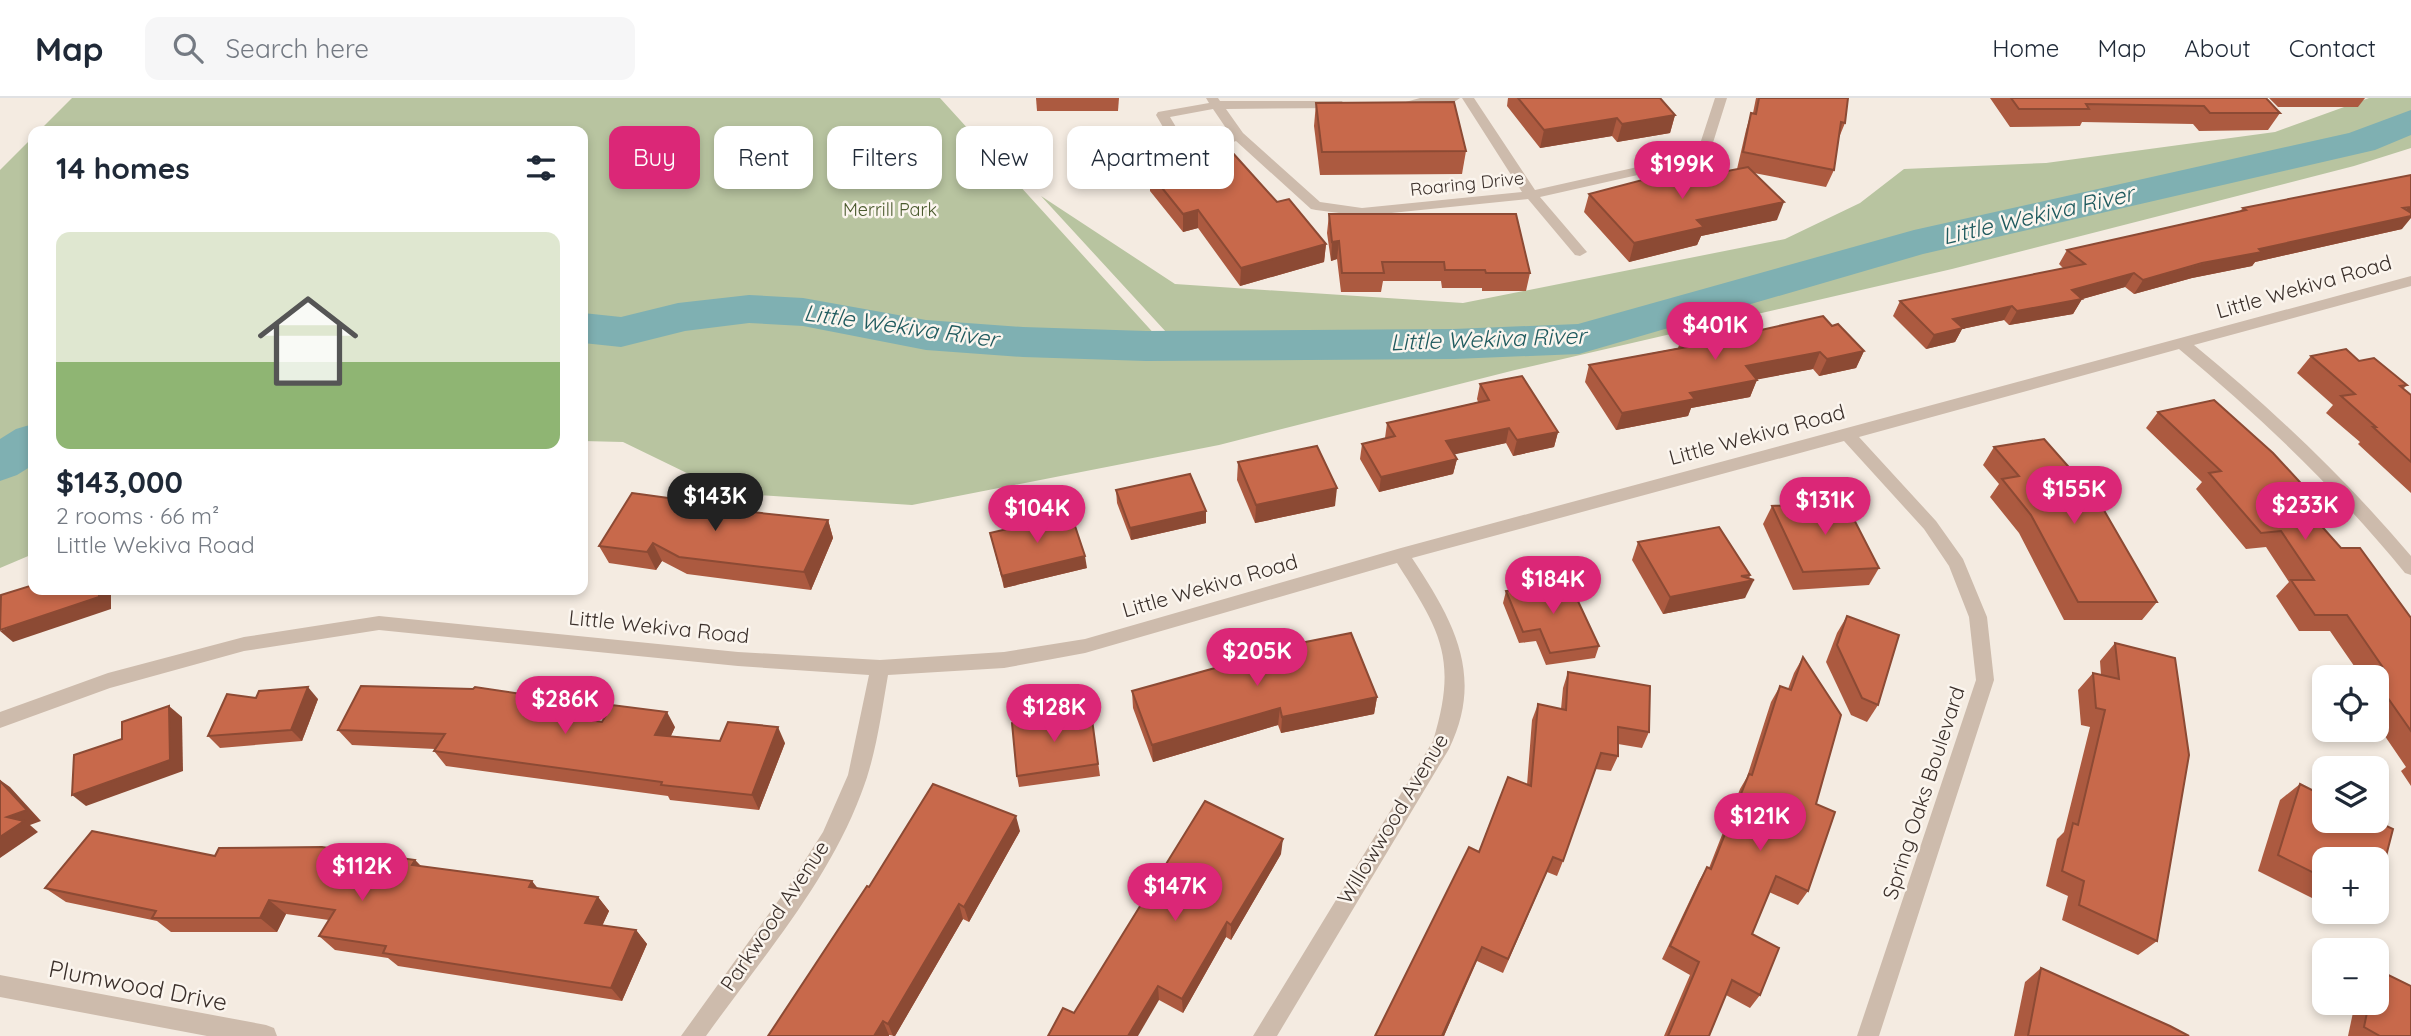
<!DOCTYPE html>
<html lang="en">
<head>
<meta charset="utf-8">
<style>
	:root { --surface:#fff; --page:#f6f6f7; --text:#1f2937; --muted:#747a83; --line:#e0e1e3; --accent:#db2777 }
	body { margin:0; font-family:Quicksand,sans-serif; background:var(--page); color:var(--text); height:100vh; display:flex; flex-direction:column; font-size:26px; white-space:nowrap }
	* { box-sizing:border-box; margin:0 }
	p { font-size:23px; color:var(--muted) }
	.icon { flex:none; width:38px; height:38px; fill:none; stroke:currentColor; stroke-width:2; stroke-linecap:round; stroke-linejoin:round }
	.map { position:relative; flex:1; overflow:hidden }
	.panel { position:absolute; left:28px; top:28px; width:560px; height:469px; display:flex; flex-direction:column; background:var(--surface); border-radius:14px; box-shadow:0 4px 10px #0003 }
	.panel>* { flex:none }
	.banner { position:absolute; left:609px; top:28px; width:665px; height:63px; display:flex; gap:14px }
	.fabs { position:absolute; left:2312px; top:567px; display:grid; gap:14px }
	.fabs a { display:grid; place-items:center; width:77px; height:77px; border-radius:14px; background:var(--surface); box-shadow:0 4px 10px #0003; font-size:35px }
	.price { position:absolute; translate:-50% -60px; padding:0 16px; border-radius:24px; background:var(--accent); color:#fff; font-size:23px; line-height:46px; filter:drop-shadow(0 2px 4px #0008) }
	.price::after { content:''; position:absolute; left:50%; top:42px; width:21px; height:16px; margin-left:-10px; background:inherit; clip-path:polygon(0 0,100% 0,50% 100%) }
	.price.selected { background:#222; color:#fff }
	ul { padding:0; list-style:none }
	li { display:grid; align-content:center; gap:14px; height:371px; padding:0 28px }
	li span { display:grid; place-items:center; height:217px; border-radius:14px; color:#555 }
	li>.icon { margin-inline-start:auto }
	span .icon { width:126px; height:126px; fill:#fffc; stroke-width:1 }
	li b { font-size:30px }
	h2 { display:flex; justify-content:space-between; align-items:center; height:84px; padding:0 28px; font-size:30px }
	.chip { padding:0 24px; border-radius:14px; background:var(--surface); box-shadow:0 4px 10px #0003; font-size:24px; line-height:63px }
	.chip.selected { background:var(--accent); color:#fff }
	header { display:flex; align-items:center; gap:42px; box-sizing:border-box; height:98px; padding:0 35px; background:var(--surface); border-bottom:2px solid var(--line) }
	header strong { font-size:33px }
	nav { display:flex; gap:38px; margin-inline-start:auto; font-size:24px }
	.search { width:490px; height:63px; background:var(--page); display:flex; align-items:center; gap:18px; box-sizing:border-box; padding:0 24px; border-radius:14px; color:var(--muted); font-size:26px }
	.map>svg:first-child { display:block }
	.green { fill:#b8c4a0 }
	.lines { fill:none; stroke-linecap:round; stroke-linejoin:round }
	.river { fill:#7fb0b2; fill-rule:evenodd }
	.street { fill:#cdbbac; fill-rule:evenodd }
	.wall { fill:#ac5a40 }
	.shaded-wall { fill:#8c4a34 }
	.building { fill:#c8694b; stroke:#8c4a34; stroke-width:2 }
	.labels { text-anchor:middle; stroke-width:5; stroke-linejoin:round; paint-order:stroke }
	.far-street-label { font-size:18px; fill:#3b302b; stroke:#fbf5ee }
	.far-park-label { font-size:18px; fill:#4a5a2e; stroke:#fbf5ee }
	.street-label { font-size:21px; fill:#3b302b; stroke:#fbf5ee }
	.water-label { font-size:23px; font-style:italic; fill:#1f5a5e; stroke:#fbf5ee }
	.near-street-label { font-size:24px; fill:#3b302b; stroke:#fbf5ee }
</style>
</head>
<body>
<header>
<strong>Map</strong>
<div class="search"><svg class="icon" aria-label="search" viewBox="0 0 24 24"><circle cx="10" cy="10" r="6"/><path d="M15 15l6 6"/></svg>Search here</div>
<nav><a>Home</a><a>Map</a><a>About</a><a>Contact</a></nav>
</header>
<div class="map">
<svg width="2411" height="938" viewBox="0 0 2411 938">
	<rect width="100%" height="100%" fill="#f4ebe1"/>
	<!-- green -->
	<g class="green">
		<path d="M72,0h868l218,240h-97l-127,-9 -131,-18 -53,-4 -77,9 -52,13 -38,-5v-193h-544z"/>
		<path d="M2369,0h42v50l-57,18 -402,103 -437,101 -296,75 -307,60 -184,-12 -105,-51 -40,-1v-108l39,4 51,-13 75,-9 51,3 133,19 128,9 104,-1 5,-7 -2,-5 -126,-137 134,88 288,19 322,-64 75,-36 44,-34 142,-6 229,-31z"/>
		<path d="M33,39v298l-33,23v-288z"/>
		<path d="M33,346v110l-33,14v-100z"/>
	</g>
	<g class="lines">
		<!-- river -->
		<g class="river">
			<path d="M2411,12v25l-36,15 -452,104 -344,100 -125,5 -308,2 -123,-4 -97,-7 -123,-24 -54,-3 -64,8 -64,16 -38,-4v-30l38,4 57,-14 71,-8 54,3 123,22 97,7 123,4 308,-2 124,-5 336,-94 435,-97z"/>
			<path d="M33,326v41l-16,10 -17,6v-42l16,-10z"/>
		</g>
		<!-- street -->
		<g class="street">
			<path d="M1206,0h12l2,3h122l2,3 -6,4 -112,1 17,24 77,69 42,6 160,-16 -60,-94h12l61,92 147,-33 17,-10 16,-49h12l-16,51 -20,14 -151,34 47,55 -7,4 -5,-1 -47,-56 -166,17 -46,-6 -5,-1 -75,-68 -101,36h-10v-6l53,-18 -22,-38 2,-3 51,-9zM1213,11l17,25 -41,15 -19,-32z"/>
			<path d="M1420,0h40l-6,4 -46,5 -6,-4z"/>
			<path d="M2411,178v10l-217,59c78,64 151,133 217,211v19l-6,-2c-68,-83 -144,-156 -226,-224l-320,88 77,84 27,38 24,58 7,63 -115,356h-22l119,-356 -7,-63 -20,-51 -25,-37 -80,-88 -432,117c41,62 73,117 37,191l-172,287h-24l180,-295c25,-82 8,-109 -36,-178l-312,90 -81,15 -116,7c-7,40 -12,81 -27,119 -34,90 -100,165 -155,242h-25l105,-146 37,-58 25,-57 21,-100 -131,-9 -359,-36 -135,21 -134,37 -110,40v-16l108,-39 136,-36 135,-21 359,36 142,8 124,-8 81,-13 316,-91z"/>
			<path d="M0,877l266,50 8,3 3,8h-70l-207,-39z"/>
		</g>
	</g>
	<!-- wall -->
	<g class="wall">
		<path d="M1036,0h83l-1,13h-81z"/>
		<path d="M1508,0h152l15,17 -5,18 -53,9 -5,-6 -72,12 -33,-42z"/>
		<path d="M1756,0h92l-3,25 -7,17 -4,30 -8,17 -72,-14 23,47 -76,16 -4,9 -68,17 -45,-50 5,-18 148,-25 9,-39 5,-17h2z"/>
		<path d="M1990,0h276l14,15 -12,17 -69,1 -6,-7 -111,-2 -2,4 -70,1z"/>
		<path d="M2269,0h96l-7,9h-80z"/>
		<path d="M1316,5l150,48 -4,23 -142,1 -6,-49z"/>
		<path d="M1150,75l127,29 49,42 -2,18 -84,24 -42,-58 -15,4 -33,-41z"/>
		<path d="M2243,110l159,21 -147,33 -3,4 -60,12 -58,16 -9,-7 -43,12 -9,15 -64,11 -5,-5 -42,9 -7,13 -29,7 -33,-33 7,-15 164,-32 -5,-5 8,-14 173,-39z"/>
		<path d="M1329,116l201,59 -4,18h-44v-3h-40l-1,-7h-58l-2,11h-40l-4,-33 -6,2 -4,-28z"/>
		<path d="M1832,228l32,25 -8,17 -37,8 -6,-7 -56,10 -7,18 -59,11 -3,8 -72,14 -31,-48 4,-17 89,-17 3,-9 71,-7z"/>
		<path d="M2311,258l48,5 48,24 -4,4 8,6v98l-53,-49 2,-2 -34,-29 7,-8 -36,-32z"/>
		<path d="M1480,286l78,48 -4,15 -41,9 -7,-13 -52,11 3,5 -4,15 -74,18 -19,-33 2,-15 23,-6 2,-15 91,-21 -1,-3z"/>
		<path d="M2158,314l151,80 -9,10 41,46 70,70v168l-10,-15 5,-4 -30,-44v-46h-16l1,-1 -31,-45h-31l-23,-35 13,-14 -23,-35 -20,2 -50,-60 6,-7 -56,-54z"/>
		<path d="M1994,349l163,155 -15,18h-78l-45,-87 -29,-36 9,-13 -16,-19z"/>
		<path d="M1238,364l97,44 -80,17 -18,-43z"/>
		<path d="M1116,392l90,33 -75,17 -14,-37z"/>
		<path d="M1772,408l107,62 -10,17 -76,5 -30,-66z"/>
		<path d="M706,409l122,13 5,18 -22,52 -124,-16 -25,-13 -6,9 -47,-7 -10,-17z"/>
		<path d="M990,435l97,35 -83,20z"/>
		<path d="M1638,444l112,33 -5,23 -82,16 -31,-54z"/>
		<path d="M1506,493l93,55 -4,12 -49,7 -10,-24 -17,2 -16,-40z"/>
		<path d="M1847,518l31,89 -11,17 -16,-7 -25,-53 11,-29z"/>
		<path d="M2115,545l42,298 -19,14 -76,-35 6,-24 -22,-10 11,-47 7,-7 26,-105 -9,-2 -3,-35 15,-17 8,2 -1,-14z"/>
		<path d="M1260,553l117,46 -3,17 -93,19 -3,-8 -125,37 -20,-54 -1,-17 128,-36z"/>
		<path d="M1803,559l13,147 -8,87 -10,14 -29,-13 -17,42 8,61 -10,13 -24,-13 -17,41h-45l26,-61 -28,-16 37,-78 8,-14 2,1 31,-79 7,-12 24,-75 9,-16 8,3 6,-16z"/>
		<path d="M1568,574l81,60 -7,16 -24,-4v12l-7,15 -16,-2 -32,92 -6,15 -10,-4 -44,101 -26,-12 -33,75h-69l104,-184 48,-67 5,-65 6,-16 23,5 2,-21z"/>
		<path d="M256,600l62,1 -16,42 -82,7 -12,-12z"/>
		<path d="M562,602l10,16 -1,2 31,4 73,5 -4,9 49,5 65,2 -26,67 -89,-10 -2,-4 -222,-30 -12,-15 1,-2 -83,-4 -14,-15z"/>
		<path d="M1091,614l9,64 -81,11 -2,-11z"/>
		<path d="M2300,686l24,75v45l-66,-33 22,-71z"/>
		<path d="M1020,733l-51,91 -6,-3 -68,117 -6,-1v1h-121l101,-149z"/>
		<path d="M1281,756l-50,86 -5,-3 -43,76 -24,-13 -85,13z"/>
		<path d="M215,758l200,4 6,6 116,22 61,9 11,14 -7,15 34,4 11,14 -25,57 -224,-35 -10,-8 -53,-8 -16,-14 10,-16 -43,-6 -9,18h-106l-14,-11 -91,-19 -21,-14z"/>
		<path d="M2339,814h24l-11,7z"/>
		<path d="M2041,870l148,68h-175l11,-54z"/>
		<path d="M2355,905h21l35,33h-63z"/>
	</g>
	<!-- shaded-wall -->
	<g class="shaded-wall">
		<path d="M1675,17l-5,18 -53,9 5,-18z"/>
		<path d="M1617,20l-5,18 -72,12 4,-18z"/>
		<path d="M1784,104l-7,18 -76,16 -4,9 -68,17 5,-19 63,-23z"/>
		<path d="M2411,109v11l-9,11 -147,33 -3,4 -60,12 -58,16 9,-14z"/>
		<path d="M1198,112v18l-15,4v-18z"/>
		<path d="M1339,143l-2,18 -6,2 1,-19z"/>
		<path d="M1326,146l-2,18 -84,24 1,-18z"/>
		<path d="M2134,175l-9,14 -46,13 3,-1 -9,15 -64,11 8,-14 55,-21z"/>
		<path d="M2012,208l-8,14 -42,9 -7,13 -29,7 8,-14 19,-16z"/>
		<path d="M1864,253l-8,17 -37,8 8,-17z"/>
		<path d="M1820,254l-7,17 -74,14 7,-17z"/>
		<path d="M1757,282l-7,17 -59,11 -3,8 -72,14 6,-17 68,-20z"/>
		<path d="M1509,330l-3,15 -63,14 3,-16z"/>
		<path d="M1558,334l-4,15 -41,9 4,-16z"/>
		<path d="M1457,361l-4,15 -74,18 2,-15z"/>
		<path d="M1337,390l-2,18 -80,17 1,-18z"/>
		<path d="M1206,413v12l-75,17 -1,-12z"/>
		<path d="M828,422l5,18 -22,52 -7,-18z"/>
		<path d="M653,445l9,18 -6,9 -9,-18z"/>
		<path d="M1085,458l2,12 -83,20 -2,-12z"/>
		<path d="M1754,482l-9,18 -82,16 7,-17z"/>
		<path d="M99,492h12v19l-98,33 -13,-11z"/>
		<path d="M308,589l10,12 -16,42 -11,-11z"/>
		<path d="M1377,599l-3,17 -93,19 1,-16z"/>
		<path d="M562,602l10,16 -8,15 -11,-16z"/>
		<path d="M169,608l13,11 1,54 -97,35 -14,-11z"/>
		<path d="M1280,610l-2,17 -125,37 -1,-17z"/>
		<path d="M667,614l8,15 -11,23 -9,-15z"/>
		<path d="M778,629l7,16 -26,67 -7,-15z"/>
		<path d="M0,682l10,7 31,34 -11,4 8,7 -38,26v-21l7,-20z"/>
		<path d="M1016,718l4,15 -51,91 -5,-15z"/>
		<path d="M1283,741l-2,15 -50,86v-15z"/>
		<path d="M415,762l14,15 -17,-10z"/>
		<path d="M532,783l12,15 -15,-9z"/>
		<path d="M598,799l11,14 -12,26 -12,-14z"/>
		<path d="M269,802l17,14 -9,18 -17,-14z"/>
		<path d="M959,806l4,15 -68,117h-2l-5,-12z"/>
		<path d="M1227,824l-1,15 -43,76 -1,-14z"/>
		<path d="M636,832l11,14 -25,57 -11,-13z"/>
		<path d="M1482,849l-38,89h-2z"/>
		<path d="M1158,888l1,14 -21,36h-10z"/>
		<path d="M883,923l6,14v1h-15z"/>
	</g>
	<!-- building -->
	<g class="building">
		<path d="M1518,0h142l15,17 -53,9 -5,-6 -73,12z"/>
		<path d="M1759,0h89l-3,25 -4,-1 -7,48 -91,-18 8,-39 5,1z"/>
		<path d="M2011,0h255l14,15h-70l-6,-7 -118,-2 3,5h-70z"/>
		<path d="M1454,4l12,49 -144,1 -6,-49z"/>
		<path d="M1231,53l46,51 12,-3 37,45 -85,24 -43,-58 -15,4 -33,-41z"/>
		<path d="M1703,66l9,10 36,-7 36,35 -87,18 7,7 -70,16 -45,-49z"/>
		<path d="M2411,77v32l-8,1 8,5v3l-152,33 3,3 -60,11 -59,17 -9,-7 -62,17 10,9 -65,12 -5,-5 -59,13 10,9 -29,7 -34,-34 185,-37 -18,-14 179,-40 -3,-2z"/>
		<path d="M1329,116h187l14,59h-44l-1,-3h-40l-1,-8h-62l2,11h-42l-3,-32 -7,1z"/>
		<path d="M1823,218l9,10 6,-2 26,27 -37,8 -7,-7 -74,14 11,14 -67,13 5,6 -73,14 -33,-48 98,-18 -6,-8 68,-12 3,5z"/>
		<path d="M2346,251l13,12 15,-3 33,27 -7,1 11,9v67l-38,-35h3l-35,-31 14,-2 -44,-38z"/>
		<path d="M1522,278l36,56 -41,8 -8,-12 -63,13 11,18 -76,18 -19,-33 33,-8 -8,-13 102,-23 -9,-16z"/>
		<path d="M2214,302l59,53 36,39 -16,2 48,54h19l51,70v113l-35,-50v-4h-2l-5,-8h15l-37,-54h-32l-24,-35h23l-33,-49 -20,2 -52,-60 12,-2 -63,-59z"/>
		<path d="M2044,341l54,61 59,102h-79l-47,-87 -29,-36 17,-3 -25,-29z"/>
		<path d="M1317,348l20,42 -81,17 -18,-43z"/>
		<path d="M1190,376l16,37 -76,17 -14,-38z"/>
		<path d="M632,395l73,10 -2,4 125,13 -24,52 -125,-15 -26,-14 -6,9 -48,-6z"/>
		<path d="M1845,404l34,66 -76,4 -31,-66z"/>
		<path d="M1071,416l14,42 -83,20 -12,-43z"/>
		<path d="M1719,429l31,48 -9,1 13,4 -84,17 -32,-55z"/>
		<path d="M1569,484l30,64 -49,7 -10,-24 -17,3 -17,-41z"/>
		<path d="M33,487v5h66v7l-99,33 1,-35z"/>
		<path d="M1847,518l52,19 -21,70 -16,-7 -25,-53z"/>
		<path d="M1351,535l26,64 -95,20 -2,-9 -128,37 -20,-54 130,-36 -2,-4z"/>
		<path d="M2115,545l60,15 14,97 -32,186 -78,-36 5,-24 -22,-10 11,-48 5,2 27,-115 -9,-2 -3,-35 26,6z"/>
		<path d="M1803,559l38,58 -25,89 19,8 -27,79 -32,-15 -24,58 27,14 -19,47 -28,-15 -23,56h-41l31,-74 -29,-16 37,-79 4,2 38,-95 3,1 28,-89 11,4z"/>
		<path d="M1568,574l82,14 -1,46 -31,-5v29l-17,-3 -38,108 -10,-4 -45,102 -26,-12 -40,89h-67l94,-189 10,5 29,-75 23,9 7,-82 28,6z"/>
		<path d="M361,588l112,3 2,-2 87,13 -9,15 49,7 10,-17 55,7 -12,23 65,6 8,-19 50,5 -26,68 -91,-10 1,-3 -228,-31 11,-17 -107,-4z"/>
		<path d="M308,589l-17,43 -83,6 19,-42 29,4 3,-7z"/>
		<path d="M169,608l1,54 -98,35 2,-40 48,-16v-17z"/>
		<path d="M1091,614l7,52 -81,12 -5,-53z"/>
		<path d="M0,683l27,29 -20,7 17,4 -24,16z"/>
		<path d="M933,686l83,32 -52,91 -5,-3 -71,120 -5,-3 -9,15h-106l99,-150 2,1z"/>
		<path d="M2300,686l24,12v25h52l17,8 -17,66v-36h-52v19l-46,-23z"/>
		<path d="M1205,703l78,38 -52,86 -4,-3 -45,77 -24,-13 -30,50h-80l15,-28 11,5z"/>
		<path d="M92,733l123,25 4,-8 103,-1 93,13 -3,5 120,16 -3,6 69,10 -13,26 51,7 -25,58 -228,-35 3,-7 -67,-10 16,-26 -66,-10 -9,18h-108l4,-7 -111,-23z"/>
		<path d="M2041,870l129,58 19,10h-161z"/>
		<path d="M2376,871l35,17v50h-31l-16,-9 5,-24h7z"/>
	</g>
	<g class="labels">
		<!-- far-street labels -->
		<g class="far-street-label">
			<text transform="translate(1467 86) rotate(-6)" y="6">Roaring Drive</text>
		</g>
		<!-- far-park labels -->
		<g class="far-park-label">
			<text x="890" y="118">Merrill Park</text>
		</g>
		<!-- street labels -->
		<g class="street-label">
			<text transform="translate(2304 189) rotate(-16)" y="7">Little Wekiva Road</text>
			<text transform="translate(1757 337) rotate(-15)" y="7">Little Wekiva Road</text>
			<text transform="translate(1210 488) rotate(-16)" y="7">Little Wekiva Road</text>
			<text transform="translate(659 529) rotate(6)" y="7">Little Wekiva Road</text>
			<text transform="translate(1924 695) rotate(-72)" y="7">Spring Oaks Boulevard</text>
			<text transform="translate(1393 721) rotate(-59)" y="7">Willowwood Avenue</text>
			<text transform="translate(775 818) rotate(-56)" y="7">Parkwood Avenue</text>
		</g>
		<!-- water labels -->
		<g class="water-label">
			<text transform="translate(2038 117) rotate(-13)" y="8">Little Wekiva River</text>
			<text transform="translate(901 228) rotate(8)" y="8">Little Wekiva River</text>
			<text transform="translate(1488 241) rotate(-2)" y="8">Little Wekiva River</text>
		</g>
		<!-- near-street labels -->
		<g class="near-street-label">
			<text transform="translate(138 888) rotate(11)" y="8">Plumwood Drive</text>
		</g>
	</g>
</svg>
<div class="fabs">
<a><svg class="icon" aria-label="locate" viewBox="0 0 24 24"><circle cx="12" cy="12" r="6"/><path d="M12 2v4M12 18v4M2 12h4M18 12h4"/></svg></a>
<a><svg class="icon" aria-label="layers" viewBox="0 0 24 24"><path d="M12 4l9 5-9 5-9-5zM3 14l9 5 9-5"/></svg></a>
<a>+</a>
<a>−</a>
</div>
<b class="price" style="left:1682px;top:103px">$199K</b>
<b class="price" style="left:1715px;top:264px">$401K</b>
<b class="price" style="left:2074px;top:428px">$155K</b>
<b class="price selected" style="left:715px;top:435px">$143K</b>
<b class="price" style="left:1825px;top:439px">$131K</b>
<b class="price" style="left:2305px;top:444px">$233K</b>
<b class="price" style="left:1037px;top:447px">$104K</b>
<b class="price" style="left:1553px;top:518px">$184K</b>
<b class="price" style="left:1257px;top:590px">$205K</b>
<b class="price" style="left:565px;top:638px">$286K</b>
<b class="price" style="left:1054px;top:646px">$128K</b>
<b class="price" style="left:1760px;top:755px">$121K</b>
<b class="price" style="left:362px;top:805px">$112K</b>
<b class="price" style="left:1175px;top:825px">$147K</b>
<div class="banner">
<a class="chip selected">Buy</a>
<a class="chip">Rent</a>
<a class="chip">Filters</a>
<a class="chip">New</a>
<a class="chip">Apartment</a>
</div>
<section class="panel">
<h2>14 homes<svg class="icon" aria-label="filters" viewBox="0 0 24 24"><path d="M4 7h16M4 17h16"/><circle cx="9" cy="7" r="2"/><circle cx="15" cy="17" r="2"/></svg></h2>
<ul>
<li><span style="background:linear-gradient(#dfe7d0 60%,#8fb573 0)"><svg class="icon" aria-label="home" viewBox="0 0 24 24"><path d="M3 11l9-7 9 7M6 9v11h12V9"/></svg></span><div><b>$143,000</b><p>2 rooms · 66 m²</p><p>Little Wekiva Road</p></div></li>
</ul>
</section>
</div>
</body>
</html>
